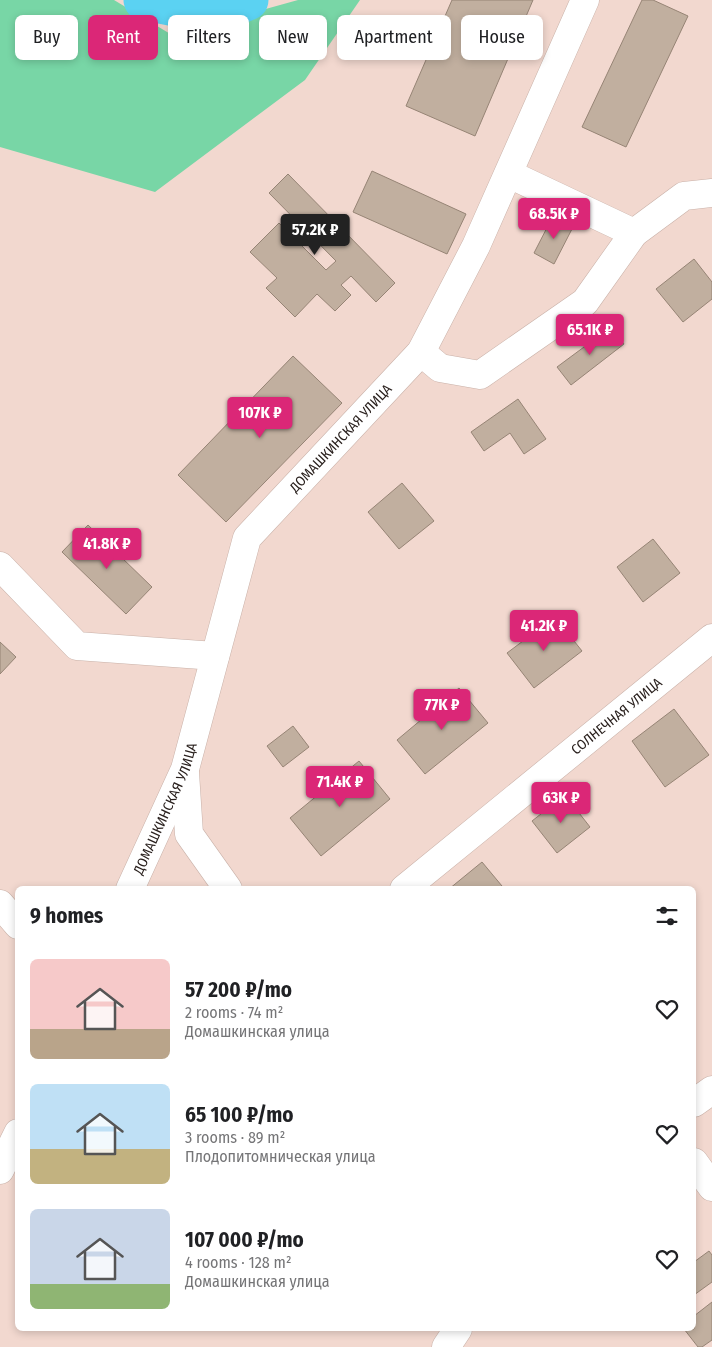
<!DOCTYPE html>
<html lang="en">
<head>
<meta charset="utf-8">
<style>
	:root { --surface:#fff; --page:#f2f2f2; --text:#202124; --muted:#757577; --accent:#db2777 }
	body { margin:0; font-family:"Fira Sans Condensed",sans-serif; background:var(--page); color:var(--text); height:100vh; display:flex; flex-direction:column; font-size:19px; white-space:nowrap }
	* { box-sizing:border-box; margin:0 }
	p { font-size:16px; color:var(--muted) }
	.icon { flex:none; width:28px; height:28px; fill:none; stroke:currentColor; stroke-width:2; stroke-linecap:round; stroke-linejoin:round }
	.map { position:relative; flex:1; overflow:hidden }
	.side { position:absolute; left:15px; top:886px; width:681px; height:445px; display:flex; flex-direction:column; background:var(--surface); border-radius:8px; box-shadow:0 2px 8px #0003 }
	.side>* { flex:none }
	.top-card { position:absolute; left:15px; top:15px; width:682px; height:45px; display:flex; gap:10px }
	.price { position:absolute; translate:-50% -42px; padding:0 11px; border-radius:5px; background:var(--accent); color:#fff; font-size:16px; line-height:32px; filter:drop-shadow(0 1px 2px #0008) }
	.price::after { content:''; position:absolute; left:50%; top:30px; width:15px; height:11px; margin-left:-8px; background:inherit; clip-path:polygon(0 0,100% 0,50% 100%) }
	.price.current { background:#222; color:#fff }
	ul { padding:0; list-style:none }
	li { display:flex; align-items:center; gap:15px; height:125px; padding:0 15px }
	li span { display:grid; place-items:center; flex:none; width:140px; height:100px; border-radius:8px; color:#555 }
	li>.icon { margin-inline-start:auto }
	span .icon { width:60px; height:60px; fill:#fffc; stroke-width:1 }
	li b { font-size:21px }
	h2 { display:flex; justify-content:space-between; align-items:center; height:60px; padding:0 15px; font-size:21px }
	.pill { padding:0 18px; border-radius:8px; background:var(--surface); box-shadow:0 2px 8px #0003; font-size:18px; line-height:45px }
	.pill.current { background:var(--accent); color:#fff }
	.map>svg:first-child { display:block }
	.green { fill:#78d6a6 }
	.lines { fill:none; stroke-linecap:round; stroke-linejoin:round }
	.river { stroke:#5bd2f2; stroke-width:41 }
	.building { fill:#c1af9f; stroke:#968475 }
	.minor-casing { stroke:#c9b1a8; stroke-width:29 }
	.minor { stroke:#fff; stroke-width:28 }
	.labels { text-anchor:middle; stroke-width:4; stroke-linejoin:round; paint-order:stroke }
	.street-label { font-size:14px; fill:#2a211e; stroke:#f2d8cf }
</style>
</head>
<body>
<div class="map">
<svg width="712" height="1347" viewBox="0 0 712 1347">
	<rect width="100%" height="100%" fill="#f2d8cf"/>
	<!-- green -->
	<path class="green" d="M0,0h114l58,35 126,-35h62l-55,80 -150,112 -155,-45z"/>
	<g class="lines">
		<!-- river -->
		<path class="river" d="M144,0l71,14 33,-14"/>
	</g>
	<!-- building -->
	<g class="building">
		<path d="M452,0h81l-58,136 -69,-30z"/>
		<path d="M642,0h11l35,16 -62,131 -44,-20z"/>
		<path d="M372,171l94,43 -19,40 -94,-42z"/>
		<path d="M288,174l107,109 -19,19 -25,-26 -10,9 10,10 -16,16 -18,-17 -22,23 -29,-29 11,-10 -27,-26 29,-29 47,47 10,-9 -67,-68z"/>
		<path d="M553,216l20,11 -19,37 -20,-11z"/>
		<path d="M694,259l18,23v17l-29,23 -27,-33z"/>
		<path d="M611,327l13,17 -53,41 -14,-18z"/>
		<path d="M293,356l49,47 -116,119 -48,-47z"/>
		<path d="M518,399l28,40 -22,15 -14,-21 -26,18 -13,-19z"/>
		<path d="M402,483l32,38 -35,28 -31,-37z"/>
		<path d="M88,525l64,62 -26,27 -64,-62z"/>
		<path d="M653,539l27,34 -37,29 -26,-35z"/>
		<path d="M555,617l27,34 -48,37 -27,-35z"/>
		<path d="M0,642l16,15 -16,17z"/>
		<path d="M459,688l29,35 -63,51 -28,-34z"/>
		<path d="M674,709l35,46 -44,32 -33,-46z"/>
		<path d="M293,726l16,21 -26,20 -16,-21z"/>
		<path d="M359,761l31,38 -69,57 -31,-38z"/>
		<path d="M565,795l25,32 -33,26 -25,-32z"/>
		<path d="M482,862l20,24 -4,3h-49z"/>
		<path d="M709,1251l3,4v27l-18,13v-33z"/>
		<path d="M712,1302v38l-10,7h-4l-14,-18h10v-13z"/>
	</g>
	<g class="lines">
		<defs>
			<g id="minor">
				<path d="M509,174l125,59"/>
				<path d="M421,352l19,16 40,7 105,-73 49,-69 50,-37 28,-3"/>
				<path d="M0,566l77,80 138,10"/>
				<path d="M185,773l4,61 39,55"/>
				<path id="s1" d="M130,889l55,-120 62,-231 174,-186 55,-106 109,-246"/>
				<path id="s2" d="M404,889l308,-251"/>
				<path d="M0,904l18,21"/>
				<path d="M694,1103l18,-13"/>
				<path d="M694,1162l18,25"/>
				<path d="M0,1170l18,-37"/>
				<path d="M446,1347l12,-18"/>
			</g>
		</defs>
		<!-- minor casing -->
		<use href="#minor" class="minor-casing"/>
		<!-- minor -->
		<use href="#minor" class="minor"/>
	</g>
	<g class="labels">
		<!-- street labels -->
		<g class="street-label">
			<text dy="5" stroke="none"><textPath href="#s1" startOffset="508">ДОМАШКИНСКАЯ УЛИЦА</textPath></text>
			<text dy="5" stroke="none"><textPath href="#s2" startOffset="274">СОЛНЕЧНАЯ УЛИЦА</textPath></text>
			<text dy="5" stroke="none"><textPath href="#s1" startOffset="88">ДОМАШКИНСКАЯ УЛИЦА</textPath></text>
		</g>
	</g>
</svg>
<b class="price" style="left:554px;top:240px">68.5K ₽</b>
<b class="price current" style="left:315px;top:256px">57.2K ₽</b>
<b class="price" style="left:590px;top:356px">65.1K ₽</b>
<b class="price" style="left:260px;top:439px">107K ₽</b>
<b class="price" style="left:107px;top:570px">41.8K ₽</b>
<b class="price" style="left:544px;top:652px">41.2K ₽</b>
<b class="price" style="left:442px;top:731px">77K ₽</b>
<b class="price" style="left:340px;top:808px">71.4K ₽</b>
<b class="price" style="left:561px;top:824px">63K ₽</b>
<div class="top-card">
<a class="pill">Buy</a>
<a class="pill current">Rent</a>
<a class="pill">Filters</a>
<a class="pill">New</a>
<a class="pill">Apartment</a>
<a class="pill">House</a>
</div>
<section class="side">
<h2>9 homes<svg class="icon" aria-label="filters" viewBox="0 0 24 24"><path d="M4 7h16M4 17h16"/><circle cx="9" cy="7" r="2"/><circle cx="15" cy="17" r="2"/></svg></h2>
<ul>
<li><span style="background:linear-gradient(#f6c9c9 70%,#b9a48a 0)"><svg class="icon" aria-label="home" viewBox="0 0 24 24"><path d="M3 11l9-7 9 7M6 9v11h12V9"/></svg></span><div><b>57 200 ₽/mo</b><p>2 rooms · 74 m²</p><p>Домашкинская улица</p></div><svg class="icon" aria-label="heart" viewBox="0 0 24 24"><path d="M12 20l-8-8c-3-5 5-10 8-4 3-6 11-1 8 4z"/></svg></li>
<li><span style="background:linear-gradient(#bfe0f5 65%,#c2b280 0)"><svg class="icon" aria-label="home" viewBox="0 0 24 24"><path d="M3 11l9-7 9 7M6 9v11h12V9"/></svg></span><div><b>65 100 ₽/mo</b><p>3 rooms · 89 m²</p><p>Плодопитомническая улица</p></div><svg class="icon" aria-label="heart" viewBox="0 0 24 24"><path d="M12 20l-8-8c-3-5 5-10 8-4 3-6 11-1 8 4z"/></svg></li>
<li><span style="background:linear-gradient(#c9d6e8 75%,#8fb573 0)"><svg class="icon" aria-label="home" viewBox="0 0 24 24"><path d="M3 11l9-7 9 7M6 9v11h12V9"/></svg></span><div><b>107 000 ₽/mo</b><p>4 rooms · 128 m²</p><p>Домашкинская улица</p></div><svg class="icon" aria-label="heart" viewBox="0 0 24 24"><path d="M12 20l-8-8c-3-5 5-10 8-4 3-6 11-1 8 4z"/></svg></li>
</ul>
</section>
</div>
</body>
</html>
